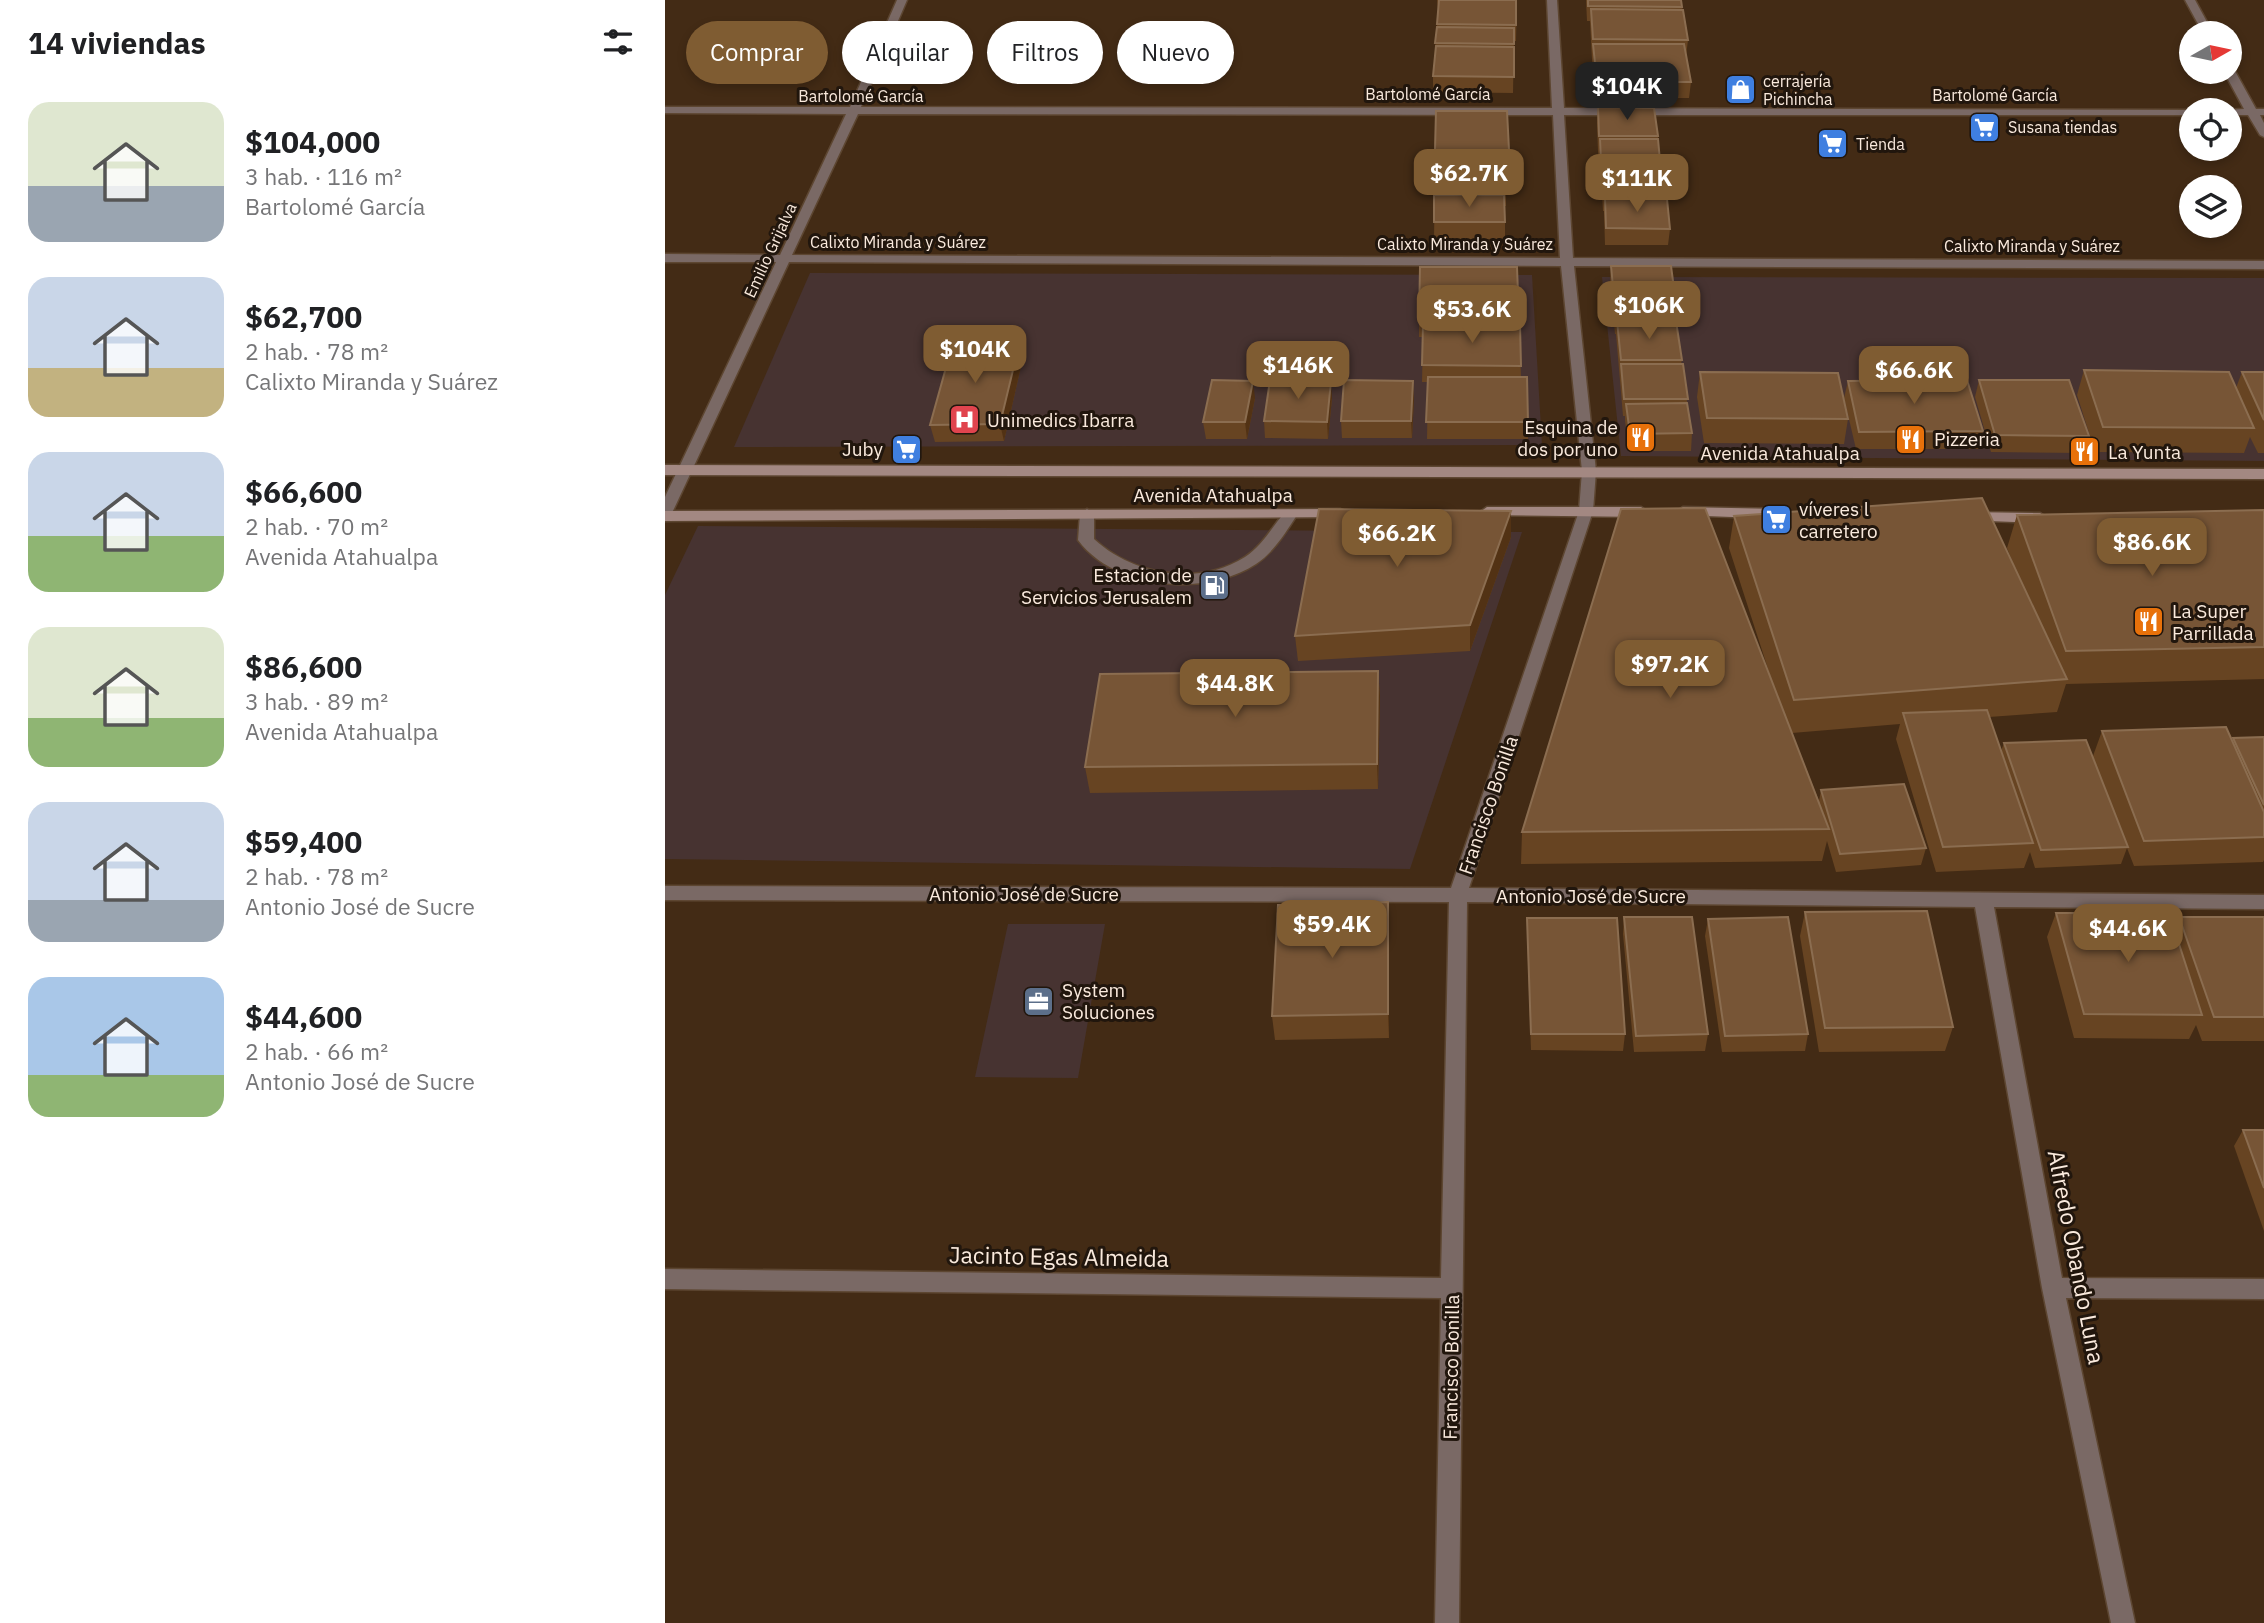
<!DOCTYPE html>
<html lang="es">
<head>
<meta charset="utf-8">
<style>
	:root { --surface:#fff; --page:#f6f6f6; --text:#202124; --muted:#757577; --accent:#7f5c32 }
	body { margin:0; font-family:"IBM Plex Sans",sans-serif; background:var(--page); color:var(--text); height:100vh; display:flex; flex-direction:column; font-size:26px; white-space:nowrap }
	* { box-sizing:border-box; margin:0 }
	p { font-size:23px; color:var(--muted) }
	.icon { flex:none; width:38px; height:38px; fill:none; stroke:currentColor; stroke-width:2; stroke-linecap:round; stroke-linejoin:round }
	.map { position:relative; flex:1; overflow:hidden }
	.details { display:flex; flex-direction:column; background:var(--surface); width:665px }
	.details>* { flex:none }
	.top-card { position:absolute; left:21px; top:21px; width:665px; height:63px; display:flex; gap:14px }
	.needle { width:46px; rotate:81deg }
	.fabs { position:absolute; left:1514px; top:21px; display:grid; gap:14px }
	.fabs a { display:grid; place-items:center; width:63px; height:63px; border-radius:50%; background:var(--surface); box-shadow:0 4px 10px #0003; font-size:35px }
	.price { position:absolute; translate:-50% -60px; padding:0 16px; border-radius:14px; background:var(--accent); color:#fff; font-size:23px; line-height:46px; filter:drop-shadow(0 2px 4px #0008) }
	.price::after { content:''; position:absolute; left:50%; top:42px; width:21px; height:16px; margin-left:-10px; background:inherit; clip-path:polygon(0 0,100% 0,50% 100%) }
	.price.on { background:#222; color:#fff }
	ul { padding:0; list-style:none }
	li { display:flex; align-items:center; gap:21px; height:175px; padding:0 28px }
	li span { display:grid; place-items:center; flex:none; width:196px; height:140px; border-radius:21px; color:#555 }
	li>.icon { margin-inline-start:auto }
	span .icon { width:84px; height:84px; fill:#fffc; stroke-width:1 }
	li b { font-size:30px }
	h2 { display:flex; justify-content:space-between; align-items:center; height:84px; padding:0 28px; font-size:30px }
	.chip { padding:0 24px; border-radius:32px; background:var(--surface); box-shadow:0 4px 10px #0003; font-size:24px; line-height:63px }
	.chip.on { background:var(--accent); color:#fff }
	main { display:flex; flex:1; min-height:0 }
	.map>svg:first-child { display:block }
	.commercial { fill:#473331 }
	.lines { fill:none; stroke-linecap:round; stroke-linejoin:round }
	.lane-casing { stroke:#5d4631; stroke-width:3 }
	.street-casing { stroke:#5d4631; stroke-width:3 }
	.secondary-casing { stroke:#5d4631; stroke-width:3 }
	.lane { fill:#7a6965; fill-rule:evenodd }
	.street { fill:#7a6965; fill-rule:evenodd }
	.secondary { fill:#a38882; fill-rule:evenodd }
	.wall { fill:#674422 }
	.shaded-wall { fill:#523214 }
	.building { fill:#775536; stroke:#8b6d50; stroke-width:2 }
	.labels { text-anchor:middle; stroke-width:6; stroke-linejoin:round; paint-order:stroke }
	.far-poi-label { font-size:16px; fill:#faeadd; stroke:#21160d; text-anchor:start }
	.far-street-label { font-size:16px; fill:#faeadd; stroke:#21160d }
	.poi-label { font-size:19px; fill:#faeadd; stroke:#21160d; text-anchor:start }
	.street-label { font-size:19px; fill:#faeadd; stroke:#21160d }
	.near-street-label { font-size:23px; fill:#faeadd; stroke:#21160d }
</style>
</head>
<body>
<main>
<section class="details">
<h2>14 viviendas<svg class="icon" aria-label="filters" viewBox="0 0 24 24"><path d="M4 7h16M4 17h16"/><circle cx="9" cy="7" r="2"/><circle cx="15" cy="17" r="2"/></svg></h2>
<ul>
<li><span style="background:linear-gradient(#dfe7d0 60%,#9aa5b1 0)"><svg class="icon" aria-label="home" viewBox="0 0 24 24"><path d="M3 11l9-7 9 7M6 9v11h12V9"/></svg></span><div><b>$104,000</b><p>3 hab. · 116 m²</p><p>Bartolomé García</p></div></li>
<li><span style="background:linear-gradient(#c9d6e8 65%,#c2b280 0)"><svg class="icon" aria-label="home" viewBox="0 0 24 24"><path d="M3 11l9-7 9 7M6 9v11h12V9"/></svg></span><div><b>$62,700</b><p>2 hab. · 78 m²</p><p>Calixto Miranda y Suárez</p></div></li>
<li><span style="background:linear-gradient(#c9d6e8 60%,#8fb573 0)"><svg class="icon" aria-label="home" viewBox="0 0 24 24"><path d="M3 11l9-7 9 7M6 9v11h12V9"/></svg></span><div><b>$66,600</b><p>2 hab. · 70 m²</p><p>Avenida Atahualpa</p></div></li>
<li><span style="background:linear-gradient(#dfe7d0 65%,#8fb573 0)"><svg class="icon" aria-label="home" viewBox="0 0 24 24"><path d="M3 11l9-7 9 7M6 9v11h12V9"/></svg></span><div><b>$86,600</b><p>3 hab. · 89 m²</p><p>Avenida Atahualpa</p></div></li>
<li><span style="background:linear-gradient(#c9d6e8 70%,#9aa5b1 0)"><svg class="icon" aria-label="home" viewBox="0 0 24 24"><path d="M3 11l9-7 9 7M6 9v11h12V9"/></svg></span><div><b>$59,400</b><p>2 hab. · 78 m²</p><p>Antonio José de Sucre</p></div></li>
<li><span style="background:linear-gradient(#a9c7e8 70%,#8fb573 0)"><svg class="icon" aria-label="home" viewBox="0 0 24 24"><path d="M3 11l9-7 9 7M6 9v11h12V9"/></svg></span><div><b>$44,600</b><p>2 hab. · 66 m²</p><p>Antonio José de Sucre</p></div></li>
</ul>
</section>
<div class="map">
<svg width="1599" height="1623" viewBox="0 0 1599 1623">
	<rect width="100%" height="100%" fill="#432b15"/>
	<!-- commercial -->
	<g class="commercial">
		<path d="M145,273l722,2 10,170 -808,2z"/>
		<path d="M937,277l662,1v183l-643,-5z"/>
		<path d="M33,526l824,6 -112,337 -745,-10v-264z"/>
		<path d="M343,924h97l-27,154 -103,-1z"/>
	</g>
	<g class="lines">
		<defs>
			<path id="lane" d="M422,509l7,5v25c39,36 104,48 151,18 17,-11 27,-30 40,-45h10l2,3c-11,17 -24,38 -41,49 -50,33 -141,26 -178,-24l2,-26z"/>
			<g id="street">
				<path d="M232,0h10l-46,107 691,1 -5,-108h10l7,108 631,2h-4v5h-627l9,143 691,3v8l-690,-3 22,205 -3,40 -124,377 795,7v14l-270,-2 68,371 202,1v20l-198,-1 69,325h-24l-69,-335 -67,-381 -508,-5 -8,721h-24l6,-325 -776,-9v-20l776,9 8,-376 -784,-2v-14l786,2 128,-377 3,-40 -21,-205 -772,-4 -117,251 -7,5v-21l111,-235h-111v-8l115,1 66,-141 -181,-1v-6h185zM193,114l695,1 7,143 -768,-3z"/>
				<path d="M1520,0h10l18,33h-10z"/>
				<path d="M1564,68l6,3 21,38h8v6h-4l4,8v14l-4,-2 -12,-20h-19v-5h-5l20,-1 -20,-37h5z"/>
			</g>
			<g id="secondary">
				<path d="M0,465l1599,4v10l-1599,-4z"/>
				<path d="M822,507h154l7,5 -7,5 -159,-2 -2,-3z"/>
				<path d="M1018,507l102,2 7,5 -7,5 -107,-4 -2,-3z"/>
				<path d="M675,509l5,2 2,3 -2,3 -680,4v-10z"/>
				<path d="M1302,512l73,1 7,5 -7,5 -78,-3 -2,-3z"/>
			</g>
		</defs>
		<!-- lane casing -->
		<use href="#lane" class="lane-casing"/>
		<!-- street casing -->
		<use href="#street" class="street-casing"/>
		<!-- secondary casing -->
		<use href="#secondary" class="secondary-casing"/>
		<!-- lane -->
		<use href="#lane" class="lane"/>
		<!-- street -->
		<use href="#street" class="street"/>
		<!-- secondary -->
		<use href="#secondary" class="secondary"/>
	</g>
	<!-- wall -->
	<g class="wall">
		<path d="M772,0h80l-1,41h-2l-1,52 -80,-1v-16l5,-66z"/>
		<path d="M921,0h95l7,40 -2,16 5,26 -2,16h-93l-4,-38 -2,-39h-3z"/>
		<path d="M933,107l60,29 2,29 6,30 4,34 -2,16h-63l-1,-34h-1l-2,-33h-1l-2,-26 -1,-29z"/>
		<path d="M771,111l73,39 -1,16h-2v40h-1v33h-71z"/>
		<path d="M946,266l67,52 -1,10 5,32 -1,4 11,69 -1,18h-62l-4,-30v-5h-2l-7,-82h-1l-5,-51z"/>
		<path d="M852,267l4,110 7,45v17h-101l1,-57h-6l1,-45h-4v-16z"/>
		<path d="M357,362l-18,79 -69,1 -5,-17z"/>
		<path d="M1419,370l152,18 6,-16h22v81h-6l-8,-16 -6,16 -149,-1 -18,-57z"/>
		<path d="M1035,372l148,47 -4,25 -140,-1 -7,-46z"/>
		<path d="M1314,380l110,56 -6,17 -92,-1 -16,-55z"/>
		<path d="M1183,381l135,50 -4,18h-123l-12,-51z"/>
		<path d="M590,398l-8,41h-41l-3,-17z"/>
		<path d="M667,398l-4,41 -63,-1 -1,-17z"/>
		<path d="M749,398l-2,40h-70l-1,-17z"/>
		<path d="M1599,510v169l-198,5 -9,28 -68,5 12,34 3,-8 89,13 9,-25 130,9 1,-2 31,-1v123l-1,2 -129,4 -7,-18 -6,16 -86,4 -5,-16 -6,16 -88,4 -40,-133 4,-15 -108,9 27,68 2,-11 105,58 -5,17 -85,7 -9,-31 -5,20 -301,3 1,-32 248,-157 -41,-127 5,-32 279,47 -6,-15 10,-33z"/>
		<path d="M846,511v26l-41,114 -172,10 -3,-25z"/>
		<path d="M713,671l2,25 -2,93 -288,4 -5,-26z"/>
		<path d="M1140,912l148,115 -8,24 -126,1 -19,-116z"/>
		<path d="M1391,913l118,16 5,-12h85v124h-62l-6,-16 -7,14 -115,-1 -27,-101z"/>
		<path d="M959,917l84,117 -3,17 -71,1 -11,-118z"/>
		<path d="M862,918l98,116 -2,17 -92,-1 -4,-115z"/>
		<path d="M1043,919l100,115 -3,17 -83,1 -17,-116z"/>
		<path d="M724,927v111l-114,2 -3,-24z"/>
		<path d="M1578,1130h21v101l-30,-85z"/>
	</g>
	<!-- shaded-wall -->
	<g class="shaded-wall">
		<path d="M354,345l3,17 -18,79 -4,-17z"/>
		<path d="M588,381l2,17 -8,41 -2,-17z"/>
		<path d="M666,381l1,17 -4,41 -1,-17z"/>
		<path d="M748,381l1,17 -2,40 -1,-17z"/>
		<path d="M846,511v26l-41,114v-26z"/>
		<path d="M713,671l2,25 -2,93 -1,-25z"/>
		<path d="M723,902l1,25v111l-1,-24z"/>
	</g>
	<!-- building -->
	<g class="building">
		<path d="M774,0h77v25l-79,-1z"/>
		<path d="M923,0h93l1,7 -94,-1z"/>
		<path d="M926,9l92,1 5,30 -95,-1z"/>
		<path d="M772,27l77,1v16l-79,-1z"/>
		<path d="M928,44h91l7,38h-94z"/>
		<path d="M771,46l78,1v30l-81,-1z"/>
		<path d="M933,107l56,1 4,28h-59z"/>
		<path d="M771,111h71l2,39h-74z"/>
		<path d="M935,139h58l2,22h-59z"/>
		<path d="M771,154h70v36l-72,-1z"/>
		<path d="M937,165h60l4,30 -62,-1z"/>
		<path d="M769,195h70l1,27h-71z"/>
		<path d="M940,198l62,1 3,30 -64,-1z"/>
		<path d="M946,266h60l7,52h-62z"/>
		<path d="M755,267h97l2,54h-100z"/>
		<path d="M952,321h59l6,39h-61z"/>
		<path d="M758,325h97l1,41 -99,-1z"/>
		<path d="M354,345l-19,79 -70,1 22,-79z"/>
		<path d="M956,364h62l5,35h-64z"/>
		<path d="M1419,370l145,2 25,56 -151,-1z"/>
		<path d="M1035,372l138,1 10,46 -141,-1z"/>
		<path d="M1577,372h22v48z"/>
		<path d="M763,377h99l1,45h-102z"/>
		<path d="M547,380l41,1 -8,41h-42z"/>
		<path d="M605,380l61,1 -4,41 -63,-1z"/>
		<path d="M679,380l69,1 -2,40h-70z"/>
		<path d="M1302,380l16,51 -124,1 -11,-51z"/>
		<path d="M1314,380h90l20,56 -94,-1z"/>
		<path d="M1022,403l5,30 -62,1 -4,-30z"/>
		<path d="M1317,498l85,181 -273,21 -60,-184z"/>
		<path d="M1040,508l124,321 -307,3 99,-323z"/>
		<path d="M654,509l192,2 -41,114 -175,11z"/>
		<path d="M1599,510v137l-198,4 -49,-136z"/>
		<path d="M713,671l-1,93 -292,3 15,-93z"/>
		<path d="M1322,710l46,133 -90,4 -40,-134z"/>
		<path d="M1561,727l38,85v25l-120,4 -42,-110z"/>
		<path d="M1599,737v68l-31,-67z"/>
		<path d="M1421,740l42,107 -87,3 -37,-107z"/>
		<path d="M1239,784l22,64 -86,6 -19,-64z"/>
		<path d="M723,902v112l-116,2 6,-111z"/>
		<path d="M1262,911l26,116 -128,1 -20,-116z"/>
		<path d="M1391,913h113l33,102 -118,-1z"/>
		<path d="M959,917h68l16,117 -72,2z"/>
		<path d="M1123,917l20,117 -83,2 -17,-117z"/>
		<path d="M1514,917h85v100h-50z"/>
		<path d="M862,918h90l8,116h-94z"/>
		<path d="M1578,1130h21v58z"/>
	</g>
	<!-- icons -->
	<defs>
		<symbol id="shop-square" viewBox="-11 -11 22 22"><rect x="-9" y="-9" width="18" height="18" rx="4" fill="#3f7fe0" stroke="#21160d"/><path d="M-5-2.5h2.3a2.7 3.5 0 0 1 5.4 0H5L5.5 6h-11ZM-1.5-2.5h3a1.5 2.3 0 0 0-3 0Z" fill="#fff"/></symbol>
		<symbol id="supermarket-square" viewBox="-11 -11 22 22"><rect x="-9" y="-9" width="18" height="18" rx="4" fill="#3f7fe0" stroke="#21160d"/><path d="M-6-5.5h2.5l.6 2H6L4.5 2H-2.5L-4.4-4H-6ZM-1.5 3.2a1.3 1.3 0 1 0 .1 0ZM3 3.2a1.3 1.3 0 1 0 .1 0Z" fill="#fff"/></symbol>
		<symbol id="hospital-square" viewBox="-11 -11 22 22"><rect x="-9" y="-9" width="18" height="18" rx="4" fill="#e0444e" stroke="#21160d"/><path d="M-5-5h3v3.5h4V-5h3V5h-3V1.5h-4V5h-3Z" fill="#fff"/></symbol>
		<symbol id="restaurant-square" viewBox="-11 -11 22 22"><rect x="-9" y="-9" width="18" height="18" rx="4" fill="#e8710a" stroke="#21160d"/><path d="M-5-6h1v4h1v-4h1v4h1v-4h1v5L-1.5 .5V6h-2V.5L-5-1ZM5-6V6H3V1.5H1.5Q1.5-4 5-6Z" fill="#fff"/></symbol>
		<symbol id="fuel-square" viewBox="-11 -11 22 22"><rect x="-9" y="-9" width="18" height="18" rx="4" fill="#5c6f8a" stroke="#21160d"/><path d="M-5.5-6h7V0h2V4h1.3V-2.5L3-4.5l.8-.8L6-3V5H2.5V1h-1V6h-7ZM-4.2-4.7v3.2H.2V-4.7Z" fill="#fff"/></symbol>
		<symbol id="office-square" viewBox="-11 -11 22 22"><rect x="-9" y="-9" width="18" height="18" rx="4" fill="#5c6f8a" stroke="#21160d"/><path d="M-6-3h4V-5.5h4V-3h4V5H-6ZM-1-4.5V-3h2v-1.5ZM-6 0V1H6V0Z" fill="#fff"/></symbol>
	</defs>
	<g fill-rule="evenodd">
		<use href="#shop-square" x="1058" y="72" width="35" height="35"/>
		<use href="#supermarket-square" x="1302" y="110" width="35" height="35"/>
		<use href="#supermarket-square" x="1150" y="126" width="35" height="35"/>
		<use href="#hospital-square" x="282" y="402" width="35" height="35"/>
		<use href="#restaurant-square" x="958" y="420" width="35" height="35"/>
		<use href="#restaurant-square" x="1228" y="422" width="35" height="35"/>
		<use href="#supermarket-square" x="224" y="432" width="35" height="35"/>
		<use href="#restaurant-square" x="1402" y="434" width="35" height="35"/>
		<use href="#supermarket-square" x="1094" y="502" width="35" height="35"/>
		<use href="#fuel-square" x="532" y="568" width="35" height="35"/>
		<use href="#restaurant-square" x="1466" y="604" width="35" height="35"/>
		<use href="#office-square" x="356" y="984" width="35" height="35"/>
	</g>
	<g class="labels">
		<!-- far-poi labels -->
		<g class="far-poi-label">
			<text x="1098" y="87">cerrajería<tspan x="1098" dy="18">Pichincha</tspan></text>
			<text x="1343" y="133">Susana tiendas</text>
			<text x="1191" y="150">Tienda</text>
		</g>
		<!-- far-street labels -->
		<g class="far-street-label">
			<text x="763" y="100">Bartolomé García</text>
			<text x="1330" y="101">Bartolomé García</text>
			<text x="196" y="102">Bartolomé García</text>
			<text x="233" y="248">Calixto Miranda y Suárez</text>
			<text x="800" y="250">Calixto Miranda y Suárez</text>
			<text x="1367" y="252">Calixto Miranda y Suárez</text>
			<text transform="translate(105 250) rotate(-65)" y="6">Emilio Grijalva</text>
		</g>
		<!-- poi labels -->
		<g class="poi-label">
			<text x="322" y="427">Unimedics Ibarra</text>
			<text x="953" y="434" text-anchor="end">Esquina de<tspan x="953" dy="22">dos por uno</tspan></text>
			<text x="1269" y="446">Pizzeria</text>
			<text x="218" y="456" text-anchor="end">Juby</text>
			<text x="1443" y="459">La Yunta</text>
			<text x="1134" y="516">víveres l<tspan x="1134" dy="22">carretero</tspan></text>
			<text x="527" y="582" text-anchor="end">Estacion de<tspan x="527" dy="22">Servicios Jerusalem</tspan></text>
			<text x="1507" y="618">La Super<tspan x="1507" dy="22">Parrillada</tspan></text>
			<text x="397" y="997">System<tspan x="397" dy="22">Soluciones</tspan></text>
		</g>
		<!-- street labels -->
		<g class="street-label">
			<text x="1115" y="460">Avenida Atahualpa</text>
			<text x="548" y="502">Avenida Atahualpa</text>
			<text transform="translate(823 805) rotate(-71)" y="7">Francisco Bonilla</text>
			<text x="359" y="901">Antonio José de Sucre</text>
			<text x="926" y="903">Antonio José de Sucre</text>
			<text transform="translate(786 1367) rotate(-89)" y="7">Francisco Bonilla</text>
		</g>
		<!-- near-street labels -->
		<g class="near-street-label">
			<text transform="translate(394 1257) rotate(1)" y="8">Jacinto Egas Almeida</text>
			<text transform="translate(1411 1257) rotate(79)" y="8">Alfredo Obando Luna</text>
		</g>
	</g>
</svg>
<div class="fabs">
<a><svg class="needle" viewBox="-14 -14 28 28"><path d="M0-13l5 13h-10z" fill="#e53935"/><path d="M0 13l5-13h-10z" fill="#757577"/></svg></a>
<a><svg class="icon" aria-label="locate" viewBox="0 0 24 24"><circle cx="12" cy="12" r="6"/><path d="M12 2v4M12 18v4M2 12h4M18 12h4"/></svg></a>
<a><svg class="icon" aria-label="layers" viewBox="0 0 24 24"><path d="M12 4l9 5-9 5-9-5zM3 14l9 5 9-5"/></svg></a>
</div>
<b class="price on" style="left:962px;top:122px">$104K</b>
<b class="price" style="left:804px;top:209px">$62.7K</b>
<b class="price" style="left:972px;top:214px">$111K</b>
<b class="price" style="left:984px;top:341px">$106K</b>
<b class="price" style="left:807px;top:345px">$53.6K</b>
<b class="price" style="left:310px;top:385px">$104K</b>
<b class="price" style="left:633px;top:401px">$146K</b>
<b class="price" style="left:1249px;top:406px">$66.6K</b>
<b class="price" style="left:732px;top:569px">$66.2K</b>
<b class="price" style="left:1487px;top:578px">$86.6K</b>
<b class="price" style="left:1005px;top:700px">$97.2K</b>
<b class="price" style="left:570px;top:719px">$44.8K</b>
<b class="price" style="left:667px;top:960px">$59.4K</b>
<b class="price" style="left:1463px;top:964px">$44.6K</b>
<div class="top-card">
<a class="chip on">Comprar</a>
<a class="chip">Alquilar</a>
<a class="chip">Filtros</a>
<a class="chip">Nuevo</a>
</div>
</div>
</main>
</body>
</html>
